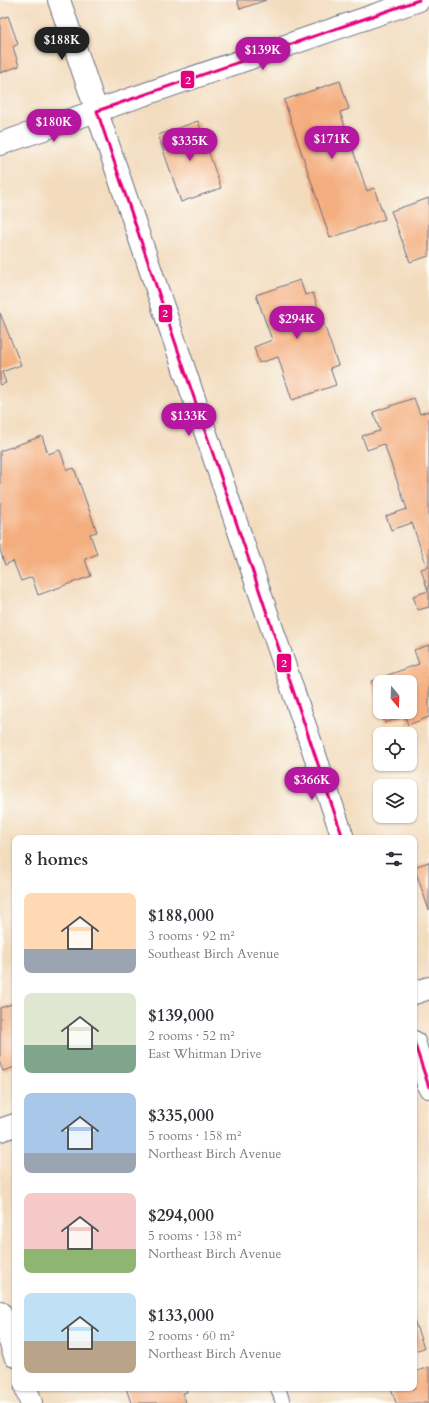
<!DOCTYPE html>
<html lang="en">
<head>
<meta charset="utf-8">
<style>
	:root { --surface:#fff; --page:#f7f7f7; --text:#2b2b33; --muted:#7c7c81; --accent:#b5179e }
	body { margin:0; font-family:Cardo,serif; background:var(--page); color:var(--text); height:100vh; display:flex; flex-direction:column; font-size:15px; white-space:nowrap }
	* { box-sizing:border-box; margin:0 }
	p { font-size:13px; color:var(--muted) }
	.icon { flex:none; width:22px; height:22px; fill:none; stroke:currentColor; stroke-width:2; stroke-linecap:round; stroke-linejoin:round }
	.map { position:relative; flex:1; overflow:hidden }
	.panel { position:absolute; left:12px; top:835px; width:405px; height:556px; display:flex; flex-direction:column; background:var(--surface); border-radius:8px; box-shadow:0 1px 3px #0004 }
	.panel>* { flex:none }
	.needle { width:26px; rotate:161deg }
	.fabs { position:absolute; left:373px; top:675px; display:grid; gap:8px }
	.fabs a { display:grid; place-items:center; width:44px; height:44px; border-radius:8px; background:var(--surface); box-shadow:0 1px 3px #0004; font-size:20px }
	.price { position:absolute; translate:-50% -34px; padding:0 9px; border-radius:14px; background:var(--accent); color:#fff; font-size:13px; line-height:26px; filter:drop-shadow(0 1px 2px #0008) }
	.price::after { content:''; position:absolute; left:50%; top:24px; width:12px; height:9px; margin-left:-6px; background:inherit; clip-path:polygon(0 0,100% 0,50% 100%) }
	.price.current { background:#222; color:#fff }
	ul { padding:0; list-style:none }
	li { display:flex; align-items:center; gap:12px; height:100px; padding:0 12px }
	li span { display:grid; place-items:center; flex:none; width:112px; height:80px; border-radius:8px; color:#555 }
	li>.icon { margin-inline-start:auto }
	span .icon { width:48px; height:48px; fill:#fffc; stroke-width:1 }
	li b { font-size:17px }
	h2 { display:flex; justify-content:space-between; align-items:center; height:48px; padding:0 12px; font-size:17px }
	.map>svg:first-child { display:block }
	.building { fill:#f4ad7e }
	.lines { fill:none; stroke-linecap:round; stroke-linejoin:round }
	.service-casing { stroke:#676c80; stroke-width:16 }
	.minor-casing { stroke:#676c80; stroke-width:24 }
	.secondary-casing { stroke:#676c80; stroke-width:24 }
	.service { stroke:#fff; stroke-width:14 }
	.minor { stroke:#fff; stroke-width:22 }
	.secondary { stroke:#fff; stroke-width:22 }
	.bus-1-casing { stroke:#fdfcf7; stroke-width:6 }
	.bus-1 { stroke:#e5007d; stroke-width:3 }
	.line-badge { stroke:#fdfcf7; stroke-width:1.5 }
	.badge-label { font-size:11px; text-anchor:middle; font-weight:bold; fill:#fff }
</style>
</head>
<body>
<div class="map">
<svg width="429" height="1403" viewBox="0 0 429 1403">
	<rect width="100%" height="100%" fill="#fdfcf7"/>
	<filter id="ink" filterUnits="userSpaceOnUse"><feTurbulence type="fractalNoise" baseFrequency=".025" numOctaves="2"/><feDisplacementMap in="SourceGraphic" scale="8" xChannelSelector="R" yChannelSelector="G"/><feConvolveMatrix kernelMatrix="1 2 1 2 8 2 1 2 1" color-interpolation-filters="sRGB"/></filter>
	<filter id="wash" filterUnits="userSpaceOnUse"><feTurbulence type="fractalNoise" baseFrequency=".012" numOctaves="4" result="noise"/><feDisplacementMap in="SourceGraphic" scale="16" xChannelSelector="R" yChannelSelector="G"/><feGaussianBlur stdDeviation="0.9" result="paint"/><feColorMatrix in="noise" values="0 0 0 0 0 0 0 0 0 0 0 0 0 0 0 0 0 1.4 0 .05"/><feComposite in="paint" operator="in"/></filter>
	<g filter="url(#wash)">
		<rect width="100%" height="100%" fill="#f3dcbe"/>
		<g id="blocks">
			<!-- building -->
			<g class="building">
				<path d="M237,0h29l-26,9z"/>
				<path d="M8,16l10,28 -5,3 6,19 -19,7v-54z"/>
				<path d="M340,81l9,28 -9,3 27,79 7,-3 11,31 -55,19 -46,-138z"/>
				<path d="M198,121l23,67 -40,14 -23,-67z"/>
				<path d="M429,198v58l-19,6 -19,-51z"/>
				<path d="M300,280l5,15 8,-2 25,72 -8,3 6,17 -44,15 -14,-43 -19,6 -5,-16 18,-7 -16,-45z"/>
				<path d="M0,313l21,52 -19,7 4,11 -6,2z"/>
				<path d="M414,398l6,16 8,-3 1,4v192l-11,3 -5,-14 15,-5 -7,-22 6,-2 -15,-44 -21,7 -5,-14 21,-7 -23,-65 -17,6 -5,-14 18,-5 -7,-19z"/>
				<path d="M42,436l6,18 12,-4 7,20 7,-2 23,64 -7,2 7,20 -12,5 6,17 -53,19 -6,-18 -11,4 -8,-20 -8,4 -5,-15v-99z"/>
				<path d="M429,645v72l-21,8 -3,-9 -20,7 -4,-11h29v-30h-30v25l-9,-26 48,-17 -5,-14z"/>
				<path d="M429,862v48l-15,-43z"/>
				<path d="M15,1003v64l-12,4 -3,-7v-56z"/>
				<path d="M414,1320l10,28 -10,3z"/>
				<path d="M429,1367v36h-33l-5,-15h23v-16z"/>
				<path d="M126,1388h60l1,4 -4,1 3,10h-55z"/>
			</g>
		</g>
	</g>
	<g filter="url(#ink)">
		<use href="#blocks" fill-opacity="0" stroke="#676c80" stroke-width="1"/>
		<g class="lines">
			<defs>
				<path id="service" d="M278,1388l5,15"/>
				<g id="minor">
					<path d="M59,0l284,838"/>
					<path d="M414,993l15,-5"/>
					<path d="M414,1042l15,45"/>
					<path d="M0,1130l15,-5"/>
					<path d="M0,1312l15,44"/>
					<path d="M26,1388l5,15"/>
				</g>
				<path id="secondary" d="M0,144l419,-144"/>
			</defs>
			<!-- service casing -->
			<use href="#service" class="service-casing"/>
			<!-- minor casing -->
			<use href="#minor" class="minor-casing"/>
			<!-- secondary casing -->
			<use href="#secondary" class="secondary-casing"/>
			<!-- service -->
			<use href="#service" class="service"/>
			<!-- minor -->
			<use href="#minor" class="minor"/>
			<!-- secondary -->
			<use href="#secondary" class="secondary"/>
			<defs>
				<g id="bus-1">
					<path d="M343,838l-246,-727 322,-111"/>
					<path d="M414,1042l15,45"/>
				</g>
			</defs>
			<!-- bus-1 casing -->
			<use href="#bus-1" class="bus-1-casing"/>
			<!-- bus-1 -->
			<use href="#bus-1" class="bus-1"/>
		</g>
	</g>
	<g class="line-badge">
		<rect x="180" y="70" width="15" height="19" rx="4" fill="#e5007d"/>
		<rect x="158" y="304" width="15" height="19" rx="4" fill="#e5007d"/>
		<rect x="276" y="653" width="16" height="20" rx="4" fill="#e5007d"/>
	</g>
	<g class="badge-label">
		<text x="188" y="84">2</text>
		<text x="165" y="317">2</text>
		<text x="284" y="667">2</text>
	</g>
</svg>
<div class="fabs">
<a><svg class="needle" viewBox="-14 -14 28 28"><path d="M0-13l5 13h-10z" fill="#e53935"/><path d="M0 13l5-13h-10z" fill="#7c7c81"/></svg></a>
<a><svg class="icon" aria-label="locate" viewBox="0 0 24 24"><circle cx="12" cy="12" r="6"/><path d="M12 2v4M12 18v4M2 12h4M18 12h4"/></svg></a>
<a><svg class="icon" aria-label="layers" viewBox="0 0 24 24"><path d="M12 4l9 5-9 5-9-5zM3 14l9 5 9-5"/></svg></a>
</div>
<b class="price current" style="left:62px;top:61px">$188K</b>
<b class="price" style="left:263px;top:71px">$139K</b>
<b class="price" style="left:54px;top:143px">$180K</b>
<b class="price" style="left:332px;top:160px">$171K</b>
<b class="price" style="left:190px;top:162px">$335K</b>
<b class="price" style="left:297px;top:340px">$294K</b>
<b class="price" style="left:189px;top:437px">$133K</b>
<b class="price" style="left:312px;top:801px">$366K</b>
<section class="panel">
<h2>8 homes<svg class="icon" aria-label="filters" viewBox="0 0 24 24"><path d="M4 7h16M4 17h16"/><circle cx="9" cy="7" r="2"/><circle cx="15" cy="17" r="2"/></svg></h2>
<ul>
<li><span style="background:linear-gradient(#ffd9b3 70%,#9aa5b1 0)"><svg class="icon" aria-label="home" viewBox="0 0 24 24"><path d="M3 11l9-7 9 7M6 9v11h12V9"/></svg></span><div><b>$188,000</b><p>3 rooms · 92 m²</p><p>Southeast Birch Avenue</p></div></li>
<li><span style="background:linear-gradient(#dfe7d0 65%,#7fa58c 0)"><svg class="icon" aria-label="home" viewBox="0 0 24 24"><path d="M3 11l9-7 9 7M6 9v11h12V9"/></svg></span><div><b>$139,000</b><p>2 rooms · 52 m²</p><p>East Whitman Drive</p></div></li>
<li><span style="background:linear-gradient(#a9c7e8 75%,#9aa5b1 0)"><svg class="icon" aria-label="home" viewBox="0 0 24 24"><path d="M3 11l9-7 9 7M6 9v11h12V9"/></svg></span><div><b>$335,000</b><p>5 rooms · 158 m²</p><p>Northeast Birch Avenue</p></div></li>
<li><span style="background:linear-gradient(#f6c9c9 70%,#8fb573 0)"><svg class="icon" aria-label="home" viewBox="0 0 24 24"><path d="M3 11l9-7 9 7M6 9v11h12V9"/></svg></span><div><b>$294,000</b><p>5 rooms · 138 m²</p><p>Northeast Birch Avenue</p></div></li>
<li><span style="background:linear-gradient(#bfe0f5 60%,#b9a48a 0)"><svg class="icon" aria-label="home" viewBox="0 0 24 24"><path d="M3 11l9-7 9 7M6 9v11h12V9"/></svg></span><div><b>$133,000</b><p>2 rooms · 60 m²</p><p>Northeast Birch Avenue</p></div></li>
</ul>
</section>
</div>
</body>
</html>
